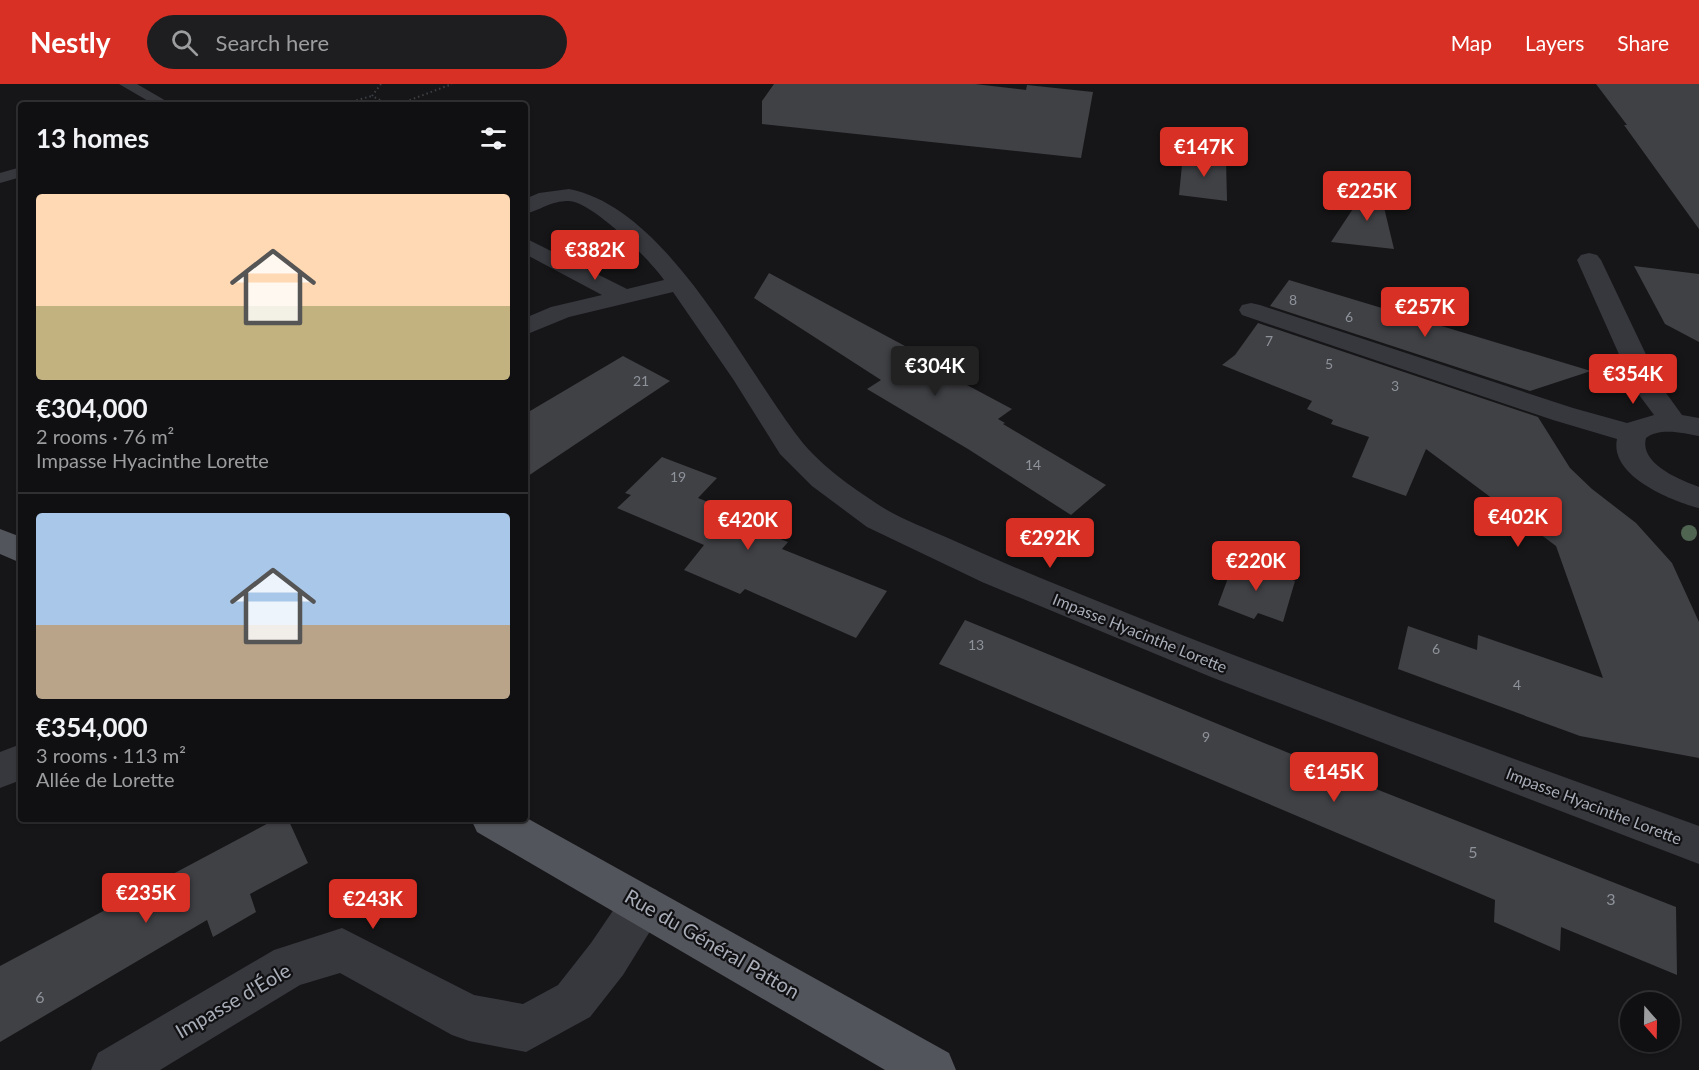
<!DOCTYPE html>
<html lang="en">
<head>
<meta charset="utf-8">
<style>
	:root { --surface:#101012; --page:#1e1e20; --text:#f1f3f6; --muted:#9c9d9f; --line:#303032; --accent:#d93025 }
	body { margin:0; font-family:Lato,sans-serif; background:var(--page); color:var(--text); height:100vh; display:flex; flex-direction:column; font-size:22px; white-space:nowrap }
	* { box-sizing:border-box; margin:0 }
	p { font-size:20px; color:var(--muted) }
	.icon { flex:none; width:33px; height:33px; fill:none; stroke:currentColor; stroke-width:2; stroke-linecap:round; stroke-linejoin:round }
	.map { position:relative; flex:1; overflow:hidden }
	.side { position:absolute; left:18px; top:18px; width:510px; height:720px; display:flex; flex-direction:column; background:var(--surface); border-radius:6px; box-shadow:0 2px 4px #0004,0 0 0 2px var(--line) }
	.side>* { flex:none }
	.needle { width:39px; rotate:160deg }
	.tools { position:absolute; left:1620px; top:908px; display:grid; gap:12px }
	.tools a { display:grid; place-items:center; width:60px; height:60px; border-radius:50%; background:var(--surface); box-shadow:0 2px 4px #0004,0 0 0 2px var(--line); font-size:30px }
	.price { position:absolute; translate:-50% -51px; padding:0 14px; border-radius:6px; background:var(--accent); color:#fff; font-size:20px; line-height:39px; filter:drop-shadow(0 2px 3px #0008) }
	.price::after { content:''; position:absolute; left:50%; top:36px; width:18px; height:14px; margin-left:-9px; background:inherit; clip-path:polygon(0 0,100% 0,50% 100%) }
	.price.active { background:#222; color:#fff }
	ul { padding:0; list-style:none }
	li { display:grid; align-content:center; gap:12px; height:318px; padding:0 18px }
	li+li { border-top:2px solid var(--line) }
	li span { display:grid; place-items:center; height:186px; border-radius:6px; color:#555 }
	li>.icon { margin-inline-start:auto }
	span .icon { width:108px; height:108px; fill:#fffc; stroke-width:1 }
	li b { font-size:26px }
	h2 { display:flex; justify-content:space-between; align-items:center; height:72px; padding:0 18px; font-size:26px }
	header { display:flex; align-items:center; gap:36px; box-sizing:border-box; height:84px; padding:0 30px; background:var(--accent); color:#fff }
	header strong { font-size:28px }
	nav { display:flex; gap:33px; margin-inline-start:auto; font-size:21px }
	.search { width:420px; height:54px; background:var(--page); display:flex; align-items:center; gap:15px; box-sizing:border-box; padding:0 21px; border-radius:33px; color:var(--muted); font-size:22px }
	.map>svg:first-child { display:block }
	.building { fill:#404145 }
	.lines { fill:none; stroke-linecap:round; stroke-linejoin:round }
	.path { stroke:#3d3f44; stroke-width:2; stroke-dasharray:1.5 3; stroke-linecap:butt }
	.service { fill:#37383d; fill-rule:evenodd }
	.minor { fill:#37383d; fill-rule:evenodd }
	.primary { fill:#53555c; fill-rule:evenodd }
	.tree { fill:#506452 }
	.labels { text-anchor:middle; stroke-width:4.5; stroke-linejoin:round; paint-order:stroke }
	.number-label { font-size:14px; fill:#8e929b }
	.street-label { font-size:16px; fill:#a8adb8; stroke:#111113 }
	.near-number-label { font-size:16px; fill:#8e929b }
	.near-street-label { font-size:20px; fill:#a8adb8; stroke:#111113 }
</style>
</head>
<body>
<header>
<strong>Nestly</strong>
<div class="search"><svg class="icon" aria-label="search" viewBox="0 0 24 24"><circle cx="10" cy="10" r="6"/><path d="M15 15l6 6"/></svg>Search here</div>
<nav><a>Map</a><a>Layers</a><a>Share</a></nav>
</header>
<div class="map">
<svg width="1699" height="986" viewBox="0 0 1699 986">
	<rect width="100%" height="100%" fill="#161618"/>
	<!-- building -->
	<g class="building">
		<path d="M774,0h201l51,6 1,-5 66,7 -12,66 -319,-34v-23z"/>
		<path d="M1596,0h103v145l-75,-104h3z"/>
		<path d="M1183,71l43,4 1,42 -48,-6z"/>
		<path d="M1376,90l18,75 -63,-7z"/>
		<path d="M1634,182l65,8v68l-34,-18z"/>
		<path d="M769,189l203,109 -5,3 45,24 -14,10 7,4 -2,1 103,61 -35,30 -103,-66 -101,-60 14,-9 -127,-82z"/>
		<path d="M1289,196l302,91 -61,20 -260,-85z"/>
		<path d="M1258,239l280,94 32,51 22,21 44,34 36,40 27,59v136l-119,-22 -182,-67 10,-43 69,24 1,-15 125,43 -47,-132 -130,-97 -20,47 -54,-19 17,-40 -38,-13 2,-4 -26,-11 5,-8 -90,-36 13,-10z"/>
		<path d="M623,272l47,25 -145,97v-64z"/>
		<path d="M662,373l55,21 -19,20 72,29 -5,6 23,9 -6,7 105,42 -31,47 -111,-49 -5,5 -56,-24 20,-25 -87,-37 14,-13 -6,-2z"/>
		<path d="M1235,475l60,22 -12,41 -25,-9 -4,6 -36,-14z"/>
		<path d="M965,536l416,171 295,116 1,68 -116,-48 -1,24 -66,-29 1,-22 -556,-236z"/>
		<path d="M276,735h12l20,44 -58,31 6,18 -43,25 -6,-17 -207,122v-76z"/>
	</g>
	<g class="lines">
		<!-- path -->
		<g class="path">
			<path d="M381,0l-9,12 18,9"/>
			<path d="M339,21l33,-9"/>
			<path d="M397,21l55,-21"/>
		</g>
		<!-- service -->
		<g class="service">
			<path d="M119,0h18l36,21h-18z"/>
			<path d="M21,83v10l-21,6v-10z"/>
		</g>
		<!-- minor -->
		<g class="minor">
			<path d="M569,105c98,19 172,174 230,249 22,29 58,53 88,72 19,11 41,19 61,28 59,27 119,51 179,75 189,76 381,143 572,213v38l-488,-187 -229,-95 -115,-55 -55,-41 -32,-32 -47,-75 -60,-87 -104,25 -44,18v-17l26,-11 51,-12 -77,-41v-16l102,51 37,-9c-14,-20 -71,-78 -95,-79 -19,0 -28,9 -44,13v-15l14,-6z"/>
			<path d="M1589,169l8,2 4,5 60,126 21,29 17,3v18c-15,-3 -40,-9 -53,2 -7,26 34,42 53,49v21c-27,-7 -90,-32 -82,-69l-64,-19 -311,-105 -3,-5 3,-5 9,-2 9,2 313,103 54,15 27,-8 -20,-27 -57,-128 4,-5z"/>
			<path d="M21,660v36l-21,8v-36z"/>
			<path d="M642,800l15,6 7,15 -7,15 -34,55 -33,42 -64,35 -57,-11 -17,-6 -112,-62 -40,12 -140,85h-69l7,-17 176,-103 68,-22 132,67 49,9 35,-19 33,-42 36,-53z"/>
		</g>
		<!-- primary -->
		<g class="primary">
			<path d="M0,445l21,8v26l-21,-9z"/>
			<path d="M525,733l424,236 7,17h-71l-408,-238 -6,-13h54z"/>
		</g>
	</g>
	<!-- trees -->
	<circle class="tree" cx="1689" cy="449" r="8"/>
	<g class="labels">
		<!-- number labels -->
		<g class="number-label">
			<text x="1293" y="221">8</text>
			<text x="1349" y="238">6</text>
			<text x="1269" y="262">7</text>
			<text x="1329" y="285">5</text>
			<text x="641" y="302">21</text>
			<text x="1395" y="307">3</text>
			<text x="1033" y="386">14</text>
			<text x="678" y="398">19</text>
			<text x="976" y="566">13</text>
			<text x="1436" y="570">6</text>
			<text x="1517" y="606">4</text>
			<text x="1206" y="658">9</text>
		</g>
		<!-- street labels -->
		<g class="street-label">
			<text transform="translate(1140 549) rotate(22)" y="6">Impasse Hyacinthe Lorette</text>
			<text transform="translate(1594 722) rotate(21)" y="6">Impasse Hyacinthe Lorette</text>
		</g>
		<!-- near-number labels -->
		<g class="near-number-label">
			<text x="1473" y="774">5</text>
			<text x="1611" y="821">3</text>
			<text x="40" y="919">6</text>
		</g>
		<!-- near-street labels -->
		<g class="near-street-label">
			<text transform="translate(712 860) rotate(30)" y="7">Rue du Général Patton</text>
			<text transform="translate(233 917) rotate(-30)" y="7">Impasse d'Éole</text>
		</g>
	</g>
</svg>
<div class="tools">
<a><svg class="needle" viewBox="-14 -14 28 28"><path d="M0-13l5 13h-10z" fill="#e53935"/><path d="M0 13l5-13h-10z" fill="#9c9d9f"/></svg></a>
</div>
<b class="price" style="left:1204px;top:94px">€147K</b>
<b class="price" style="left:1367px;top:138px">€225K</b>
<b class="price" style="left:595px;top:197px">€382K</b>
<b class="price" style="left:1425px;top:254px">€257K</b>
<b class="price active" style="left:935px;top:313px">€304K</b>
<b class="price" style="left:1633px;top:321px">€354K</b>
<b class="price" style="left:1518px;top:464px">€402K</b>
<b class="price" style="left:748px;top:467px">€420K</b>
<b class="price" style="left:1050px;top:485px">€292K</b>
<b class="price" style="left:1256px;top:508px">€220K</b>
<b class="price" style="left:1334px;top:719px">€145K</b>
<b class="price" style="left:146px;top:840px">€235K</b>
<b class="price" style="left:373px;top:846px">€243K</b>
<section class="side">
<h2>13 homes<svg class="icon" aria-label="filters" viewBox="0 0 24 24"><path d="M4 7h16M4 17h16"/><circle cx="9" cy="7" r="2"/><circle cx="15" cy="17" r="2"/></svg></h2>
<ul>
<li><span style="background:linear-gradient(#ffd9b3 60%,#c2b280 0)"><svg class="icon" aria-label="home" viewBox="0 0 24 24"><path d="M3 11l9-7 9 7M6 9v11h12V9"/></svg></span><div><b>€304,000</b><p>2 rooms · 76 m²</p><p>Impasse Hyacinthe Lorette</p></div></li>
<li><span style="background:linear-gradient(#a9c7e8 60%,#b9a48a 0)"><svg class="icon" aria-label="home" viewBox="0 0 24 24"><path d="M3 11l9-7 9 7M6 9v11h12V9"/></svg></span><div><b>€354,000</b><p>3 rooms · 113 m²</p><p>Allée de Lorette</p></div></li>
</ul>
</section>
</div>
</body>
</html>
